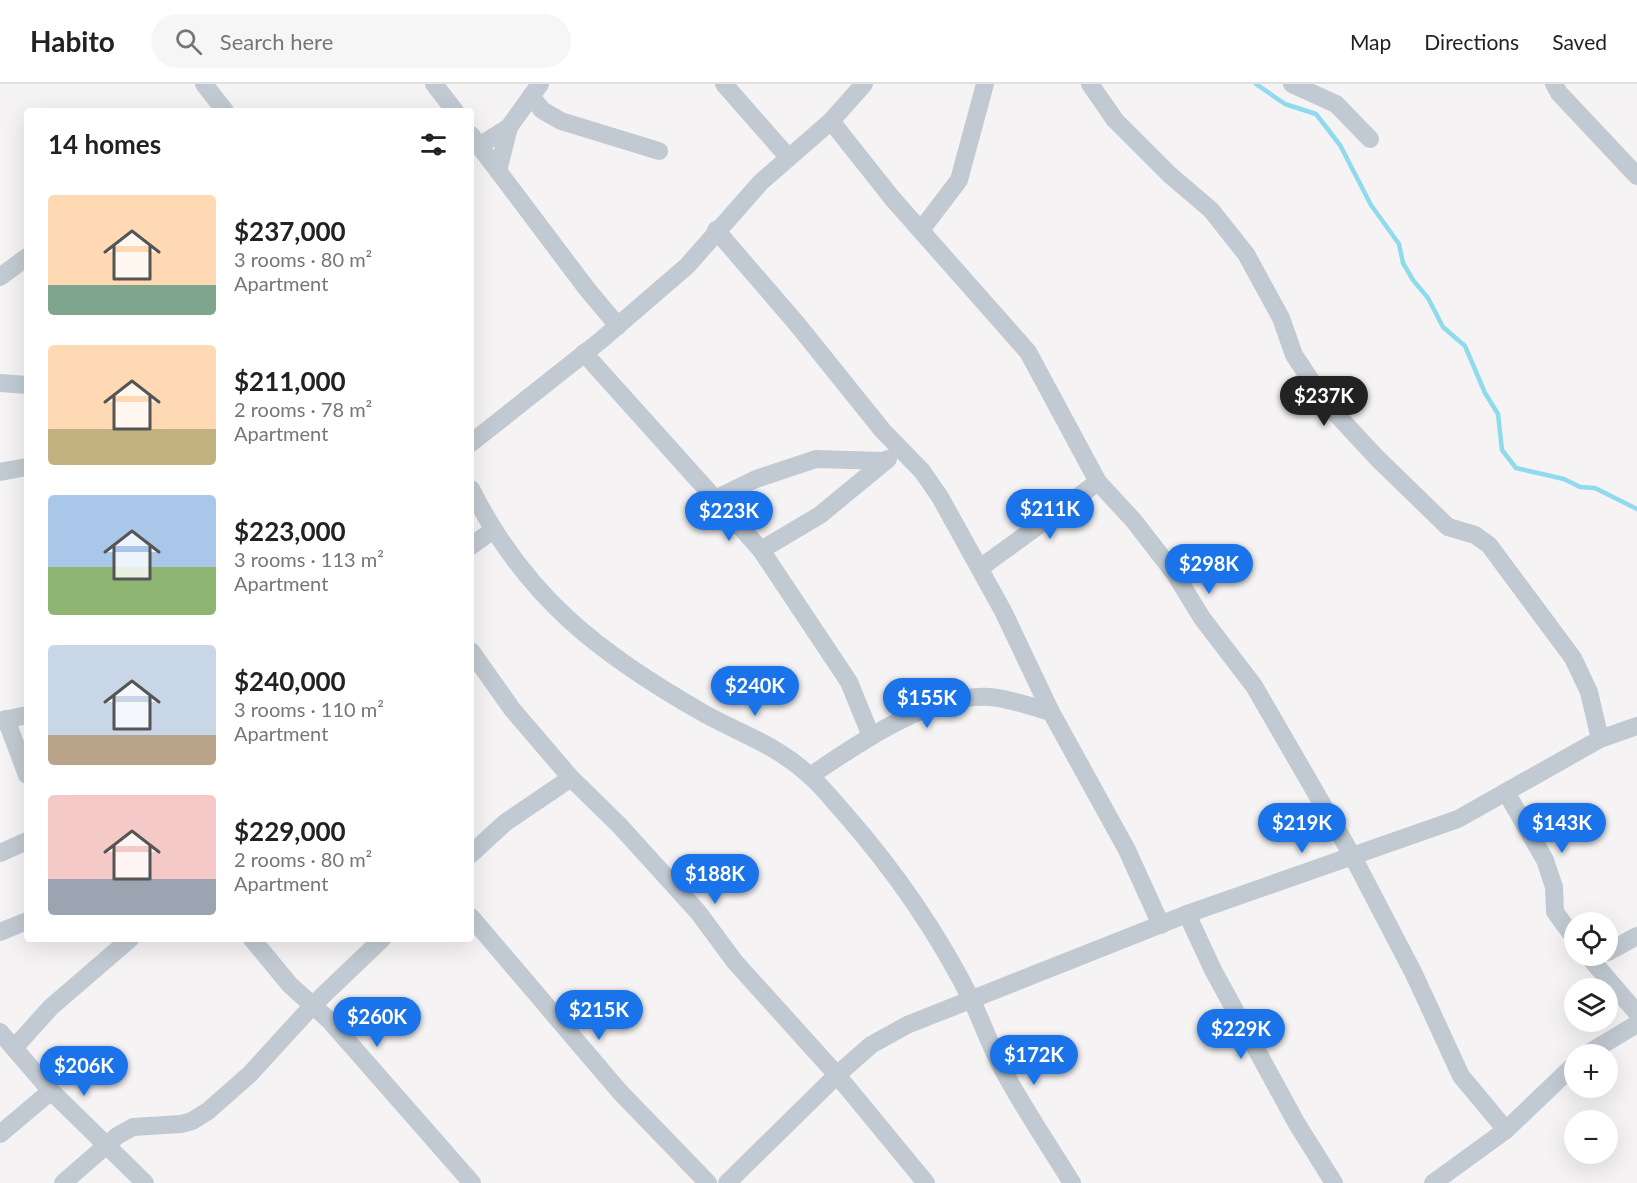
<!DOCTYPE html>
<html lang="en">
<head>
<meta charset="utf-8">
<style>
	:root { --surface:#fff; --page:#f6f6f6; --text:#222; --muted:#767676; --line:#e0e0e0; --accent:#1a73e8 }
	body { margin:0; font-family:Lato,sans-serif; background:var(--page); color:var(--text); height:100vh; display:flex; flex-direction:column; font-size:22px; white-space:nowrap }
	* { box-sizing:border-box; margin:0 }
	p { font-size:20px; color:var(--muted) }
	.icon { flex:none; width:33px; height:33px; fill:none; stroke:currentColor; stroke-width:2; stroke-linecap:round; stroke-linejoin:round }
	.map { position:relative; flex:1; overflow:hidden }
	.drawer { position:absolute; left:24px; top:24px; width:450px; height:834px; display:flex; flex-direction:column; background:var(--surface); border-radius:6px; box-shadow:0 6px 24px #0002 }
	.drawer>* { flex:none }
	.controls { position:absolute; left:1564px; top:828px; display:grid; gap:12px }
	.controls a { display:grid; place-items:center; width:54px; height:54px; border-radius:50%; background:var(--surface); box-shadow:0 6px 24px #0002; font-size:30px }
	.price { position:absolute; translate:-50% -51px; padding:0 14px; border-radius:21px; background:var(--accent); color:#fff; font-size:20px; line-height:39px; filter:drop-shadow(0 2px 3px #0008) }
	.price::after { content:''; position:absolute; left:50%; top:36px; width:18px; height:14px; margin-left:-9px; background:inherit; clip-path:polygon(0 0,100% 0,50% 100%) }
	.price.active { background:#222; color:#fff }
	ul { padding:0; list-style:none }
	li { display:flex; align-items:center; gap:18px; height:150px; padding:0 24px }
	li span { display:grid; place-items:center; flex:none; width:168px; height:120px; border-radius:6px; color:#555 }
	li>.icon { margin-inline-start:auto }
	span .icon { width:72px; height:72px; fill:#fffc; stroke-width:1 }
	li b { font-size:26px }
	h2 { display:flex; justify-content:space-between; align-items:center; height:72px; padding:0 24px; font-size:26px }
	header { display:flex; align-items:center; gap:36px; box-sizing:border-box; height:84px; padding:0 30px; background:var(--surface); border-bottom:2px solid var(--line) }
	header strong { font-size:28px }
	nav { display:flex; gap:33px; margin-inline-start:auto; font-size:21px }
	.search { width:420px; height:54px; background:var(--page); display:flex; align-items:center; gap:15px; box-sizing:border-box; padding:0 21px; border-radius:33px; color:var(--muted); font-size:22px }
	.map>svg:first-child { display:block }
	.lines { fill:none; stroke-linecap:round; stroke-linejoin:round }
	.stream { stroke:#90daee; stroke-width:4.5 }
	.street { stroke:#c1cad2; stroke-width:18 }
</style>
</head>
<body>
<header>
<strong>Habito</strong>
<div class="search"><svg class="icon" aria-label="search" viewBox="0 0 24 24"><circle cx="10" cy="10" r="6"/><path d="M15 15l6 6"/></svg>Search here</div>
<nav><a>Map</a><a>Directions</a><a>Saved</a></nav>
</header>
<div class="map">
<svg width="1637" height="1099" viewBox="0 0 1637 1099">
	<rect width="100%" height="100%" fill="#f5f3f3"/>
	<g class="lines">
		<!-- stream -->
		<path class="stream" d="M1256,0l29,20 31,10 24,31 31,60 28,39 4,19 10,17 15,18 15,29 22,19 20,47 13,21 4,36 14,18 48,11 16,8 15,1 42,21"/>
		<!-- street -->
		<g class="street">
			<path d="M204,0l21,27"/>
			<path d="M434,0l21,27"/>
			<path d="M724,0l64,73"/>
			<path d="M1090,0l25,36 55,55 41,35 35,44 35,64 13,37 32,48 51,55 71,69 27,8 14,10 84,113 16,34 11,47"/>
			<path d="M1292,0l44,20 34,35"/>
			<path d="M1554,0l5,9 78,83"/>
			<path d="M531,12l11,14 19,11 98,30"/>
			<path d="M831,37l61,77 136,154 70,130 36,39 41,53 27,44 52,68 99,171 61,117 47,102 45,54"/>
			<path d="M471,51l116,154 31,37"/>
			<path d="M479,62l30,-19 31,-43"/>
			<path d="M498,87l11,-44"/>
			<path d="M716,146l81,94 86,107 39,40 18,26 63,114 48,101 76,138 34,75"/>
			<path d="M921,146l38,-50 26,-96"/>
			<path d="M0,193l27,-20"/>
			<path d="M584,269l177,197 88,132 22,54"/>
			<path d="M0,299l27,2"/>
			<path d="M471,359l129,-102 87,-75 74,-84 70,-61 33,-37"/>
			<path d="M0,388l27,-5"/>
			<path d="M471,405c55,109 130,166 234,225 38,21 72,31 105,62 13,11 24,26 35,38 50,57 93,119 127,187 10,21 18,44 29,65 21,40 47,78 71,117"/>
			<path d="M715,415l41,-20 60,-20 68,2"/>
			<path d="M471,462l22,-16"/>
			<path d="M761,466l59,-35 68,-56"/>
			<path d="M980,484l118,-86"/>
			<path d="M471,567l41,58 59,69 48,47 79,87 37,50 102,113 89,108"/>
			<path d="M6,635l21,56"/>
			<path d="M0,637l27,-6"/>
			<path d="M810,692c49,-33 118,-82 179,-79 20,1 42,10 62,15"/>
			<path d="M1506,708l39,68 9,27 1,25 20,27"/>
			<path d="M0,769l27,-12"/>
			<path d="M471,770l35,-32 65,-44"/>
			<path d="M1187,830l26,56 84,154 37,59"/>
			<path d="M471,833l149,175 88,91"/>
			<path d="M0,848l27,-11"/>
			<path d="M252,855l38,46 40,36 142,162"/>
			<path d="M1608,868l29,-16"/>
			<path d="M1588,872l49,57"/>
			<path d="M0,948l51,59 94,92"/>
			<path d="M14,964l37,-41 79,-68"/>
			<path d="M1587,970l50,-30"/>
			<path d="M0,1050l51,-43"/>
			<path d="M63,1099l54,-47 16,-9 48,-3 11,-3 16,-10 42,-37 63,-69 69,-66"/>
			<path d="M727,1099l110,-108 34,-30 36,-20 280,-111 271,-95 142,-80 37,-13"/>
			<path d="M1433,1099l73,-53 69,-66"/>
		</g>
	</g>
</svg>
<div class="controls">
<a><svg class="icon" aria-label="locate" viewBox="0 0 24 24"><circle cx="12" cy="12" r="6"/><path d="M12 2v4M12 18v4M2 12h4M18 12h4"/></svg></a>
<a><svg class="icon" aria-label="layers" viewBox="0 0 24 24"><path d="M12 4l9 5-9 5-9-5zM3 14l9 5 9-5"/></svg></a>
<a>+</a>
<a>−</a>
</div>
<b class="price active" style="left:1324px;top:343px">$237K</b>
<b class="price" style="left:1050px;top:456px">$211K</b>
<b class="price" style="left:729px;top:458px">$223K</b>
<b class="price" style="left:1209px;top:511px">$298K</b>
<b class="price" style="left:755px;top:633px">$240K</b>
<b class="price" style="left:927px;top:645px">$155K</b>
<b class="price" style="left:1302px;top:770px">$219K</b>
<b class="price" style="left:1562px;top:770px">$143K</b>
<b class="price" style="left:715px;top:821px">$188K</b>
<b class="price" style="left:599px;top:957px">$215K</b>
<b class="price" style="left:377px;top:964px">$260K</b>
<b class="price" style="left:1241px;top:976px">$229K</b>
<b class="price" style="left:1034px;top:1002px">$172K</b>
<b class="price" style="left:84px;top:1013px">$206K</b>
<section class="drawer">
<h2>14 homes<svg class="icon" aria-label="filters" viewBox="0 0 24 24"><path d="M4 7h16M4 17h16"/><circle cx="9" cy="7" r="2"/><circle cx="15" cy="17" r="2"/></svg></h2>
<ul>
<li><span style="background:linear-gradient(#ffd9b3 75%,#7fa58c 0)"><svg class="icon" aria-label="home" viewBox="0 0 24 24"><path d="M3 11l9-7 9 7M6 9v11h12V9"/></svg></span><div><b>$237,000</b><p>3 rooms · 80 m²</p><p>Apartment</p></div></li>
<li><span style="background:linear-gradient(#ffd9b3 70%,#c2b280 0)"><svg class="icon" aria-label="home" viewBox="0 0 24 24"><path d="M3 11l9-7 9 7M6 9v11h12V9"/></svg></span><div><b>$211,000</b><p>2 rooms · 78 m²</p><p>Apartment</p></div></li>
<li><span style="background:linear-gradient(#a9c7e8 60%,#8fb573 0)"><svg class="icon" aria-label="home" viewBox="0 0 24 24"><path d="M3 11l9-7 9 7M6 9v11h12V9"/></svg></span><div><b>$223,000</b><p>3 rooms · 113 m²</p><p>Apartment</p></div></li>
<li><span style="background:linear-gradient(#c9d6e8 75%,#b9a48a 0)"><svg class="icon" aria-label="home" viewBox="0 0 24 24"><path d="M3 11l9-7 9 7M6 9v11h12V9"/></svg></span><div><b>$240,000</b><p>3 rooms · 110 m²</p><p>Apartment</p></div></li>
<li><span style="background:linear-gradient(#f6c9c9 70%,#9aa5b1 0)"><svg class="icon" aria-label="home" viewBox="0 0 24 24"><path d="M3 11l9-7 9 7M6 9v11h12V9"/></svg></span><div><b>$229,000</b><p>2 rooms · 80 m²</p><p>Apartment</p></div></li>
</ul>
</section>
</div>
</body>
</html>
